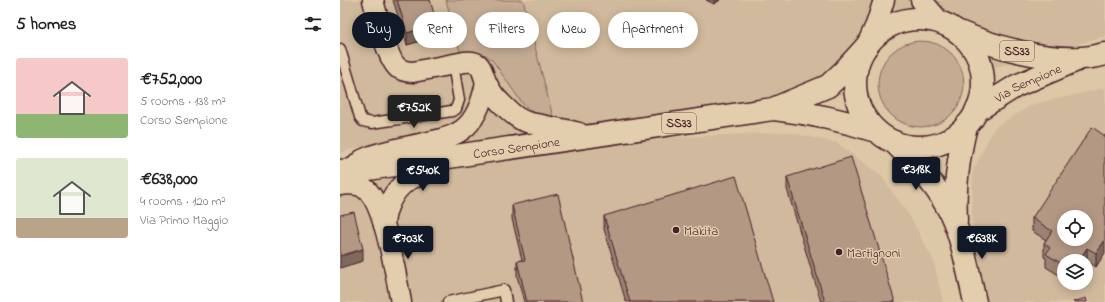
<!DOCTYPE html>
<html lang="en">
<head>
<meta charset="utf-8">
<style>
	:root { --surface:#fff; --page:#f2f2f2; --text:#222; --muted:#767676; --accent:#111827 }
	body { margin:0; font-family:"Indie Flower",sans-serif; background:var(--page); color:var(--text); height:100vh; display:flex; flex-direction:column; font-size:15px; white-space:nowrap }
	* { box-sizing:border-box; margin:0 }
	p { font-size:13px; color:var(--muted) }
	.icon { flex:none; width:22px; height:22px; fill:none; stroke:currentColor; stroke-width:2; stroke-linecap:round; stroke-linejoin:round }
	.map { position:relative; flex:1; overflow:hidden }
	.details { display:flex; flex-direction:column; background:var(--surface); width:340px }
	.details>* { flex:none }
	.banner { position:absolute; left:12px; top:12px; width:380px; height:36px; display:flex; gap:8px }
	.tools { position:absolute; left:717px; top:210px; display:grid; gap:8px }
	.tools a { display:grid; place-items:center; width:36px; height:36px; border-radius:50%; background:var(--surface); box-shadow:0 2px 10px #0003; font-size:20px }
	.price { position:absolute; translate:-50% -34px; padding:0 9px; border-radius:4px; background:var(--accent); color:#fff; font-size:13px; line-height:26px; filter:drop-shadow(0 1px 2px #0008) }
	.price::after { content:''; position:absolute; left:50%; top:24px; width:12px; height:9px; margin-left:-6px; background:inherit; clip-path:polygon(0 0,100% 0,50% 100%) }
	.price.selected { background:#222; color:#fff }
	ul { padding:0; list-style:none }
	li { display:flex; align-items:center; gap:12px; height:100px; padding:0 16px }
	li span { display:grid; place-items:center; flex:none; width:112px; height:80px; border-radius:4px; color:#555 }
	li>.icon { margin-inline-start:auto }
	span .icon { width:48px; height:48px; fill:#fffc; stroke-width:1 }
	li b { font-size:17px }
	h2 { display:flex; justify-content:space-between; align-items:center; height:48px; padding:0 16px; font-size:17px }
	.pill { padding:0 14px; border-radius:18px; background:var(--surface); box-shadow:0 2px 10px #0003; font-size:14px; line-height:36px }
	.pill.selected { background:var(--accent); color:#fff }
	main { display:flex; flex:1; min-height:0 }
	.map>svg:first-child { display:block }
	.built { fill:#d0b99c; fill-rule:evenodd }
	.green { fill:#c4ab92; stroke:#87655e }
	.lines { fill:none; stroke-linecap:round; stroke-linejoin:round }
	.service-casing { stroke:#4a1f2b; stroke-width:13 }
	.minor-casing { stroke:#4a1f2b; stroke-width:23 }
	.tertiary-casing { stroke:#4a1f2b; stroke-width:25 }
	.primary-casing { stroke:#4a1f2b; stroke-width:25 }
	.service { stroke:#e2ceac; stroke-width:10 }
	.minor { stroke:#e2ceac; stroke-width:20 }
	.tertiary { stroke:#e2ceac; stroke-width:22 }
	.primary { stroke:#e2ceac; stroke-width:22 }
	.wall { fill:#9a8372; stroke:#4a1f2b }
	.shaded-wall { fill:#7d6a5c; stroke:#4a1f2b }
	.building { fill:#b39884; stroke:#4a1f2b; fill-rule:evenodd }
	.poi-dot { fill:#4a1f2b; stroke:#e2ceac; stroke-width:1.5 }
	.labels { text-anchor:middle; stroke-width:3; stroke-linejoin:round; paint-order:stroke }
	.shield { fill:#e2ceac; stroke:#785452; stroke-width:1 }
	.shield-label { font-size:12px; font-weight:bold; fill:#4a1f2b }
	.street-label { font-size:13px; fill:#4a1f2b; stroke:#e2ceac }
	.poi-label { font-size:13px; fill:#4a1f2b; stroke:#e2ceac; text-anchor:start }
</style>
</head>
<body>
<main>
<section class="details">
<h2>5 homes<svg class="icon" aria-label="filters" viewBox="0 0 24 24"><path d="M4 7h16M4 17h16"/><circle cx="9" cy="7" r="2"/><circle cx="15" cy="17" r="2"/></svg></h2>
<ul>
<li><span style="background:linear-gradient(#f6c9c9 70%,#8fb573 0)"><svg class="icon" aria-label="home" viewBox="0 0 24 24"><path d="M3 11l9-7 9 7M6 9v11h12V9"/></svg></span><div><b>€752,000</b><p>5 rooms · 138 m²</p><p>Corso Sempione</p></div></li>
<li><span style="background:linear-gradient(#dfe7d0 75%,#b9a48a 0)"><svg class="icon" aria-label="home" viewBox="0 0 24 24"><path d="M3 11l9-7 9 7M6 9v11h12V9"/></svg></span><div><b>€638,000</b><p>4 rooms · 120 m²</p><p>Via Primo Maggio</p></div></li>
</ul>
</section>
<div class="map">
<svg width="765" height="302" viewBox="0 0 765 302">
	<rect width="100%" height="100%" fill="#dcc7a7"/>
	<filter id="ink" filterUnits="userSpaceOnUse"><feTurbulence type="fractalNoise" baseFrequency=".025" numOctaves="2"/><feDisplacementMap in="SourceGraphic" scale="8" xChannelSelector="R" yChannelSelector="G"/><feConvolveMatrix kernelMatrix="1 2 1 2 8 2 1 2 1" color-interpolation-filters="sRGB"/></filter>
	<g filter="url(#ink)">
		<!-- built -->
		<g class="built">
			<path d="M0,0h106l14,51h10l15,4 8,6 18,26 42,30 -30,-117h582v36l-120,34 -4,-12 -10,-16 -31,-22 -19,-3 -17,1 -13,5 -16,10 -22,44 1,16 -326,41 -73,11h-83l-24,5 -8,3z"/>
			<path d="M765,88v214h-123l-10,-81 1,-50 21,-43 40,-24zM724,217h22v22h-22zM724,261h22v22h-22z"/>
			<path d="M447,132l50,11 44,33 28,39 24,45 10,42h-603v-129l219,-30z"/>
		</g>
		<!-- green -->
		<g class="green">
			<path d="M106,0h77l30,117h-12l-9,-5 -10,-9 -29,-42 -7,-6 -16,-4 -10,1z"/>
			<circle cx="581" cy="84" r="43"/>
		</g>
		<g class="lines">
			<defs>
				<g id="service">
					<path d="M0,49l20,68 3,4 9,2 80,-12 4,-2 3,-9 -6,-36"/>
					<path d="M108,302l56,-12 2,12"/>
				</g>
				<g id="minor">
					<path d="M33,0c4,15 14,59 25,68 5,3 10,4 15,4l51,-10c18,-2 17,7 22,20 3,6 8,14 12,18 7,7 15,16 24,20 8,4 16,4 24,6 11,2 22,4 33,7l6,4"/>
					<path d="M581,0l20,23"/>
					<path d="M526,47l10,-22 8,-25"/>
					<path d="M12,170l10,-10 9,-4c17,-6 35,-9 53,-13 13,-3 27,-5 38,-13 14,-10 21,-32 24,-48"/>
					<path d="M0,185c8,-1 17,-2 24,3 21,12 32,90 37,114"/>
					<path d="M44,225c1,-17 9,-34 23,-44 15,-9 23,-3 31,-23"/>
				</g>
				<g id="tertiary">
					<path d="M554,142c18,19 38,38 51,61 16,25 23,69 30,99"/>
					<path d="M616,220c-2,-34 2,-62 10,-94"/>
				</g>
				<g id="primary">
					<circle cx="579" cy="83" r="64"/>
					<path d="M619,32c36,15 82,28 122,26 8,0 16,-2 24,-4"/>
					<path d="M434,109c35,4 69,11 102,22"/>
					<path id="s1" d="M636,111l40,-25 61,-26"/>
					<path id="s2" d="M0,171l28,-2 405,-60 55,-23 16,-15 22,-24"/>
				</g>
			</defs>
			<!-- service casing -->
			<use href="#service" class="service-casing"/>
			<!-- minor casing -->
			<use href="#minor" class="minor-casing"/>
			<!-- tertiary casing -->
			<use href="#tertiary" class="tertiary-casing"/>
			<!-- primary casing -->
			<use href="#primary" class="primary-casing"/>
			<!-- service -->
			<use href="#service" class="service"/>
			<!-- minor -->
			<use href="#minor" class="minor"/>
			<!-- tertiary -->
			<use href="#tertiary" class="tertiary"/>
			<!-- primary -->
			<use href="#primary" class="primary"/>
		</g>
		<!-- wall -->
		<g class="wall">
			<path d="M53,0h37l7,36 -30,9z"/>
			<path d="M366,0h14l-6,4z"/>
			<path d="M765,136l-9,131 -9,-6 -1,2v-2h-22l-2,16 -16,-10v-9l-2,-1v-14l2,-3 -14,-9v-13z"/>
			<path d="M447,177l108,125h-74l-34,-113z"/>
			<path d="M172,205l71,97h-59l-7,-26v-15l5,-1 -10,-41z"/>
			<path d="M264,216l169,86h-147l-22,-73z"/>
		</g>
		<!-- shaded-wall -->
		<g class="shaded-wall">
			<path d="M374,0h6l-6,4z"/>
			<path d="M97,24v12l-30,9v-12z"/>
			<path d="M765,240v13l-9,14v-14z"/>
			<path d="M747,248v13l-1,2v-2h-8z"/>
			<path d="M23,249v12l-23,7v-12z"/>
			<path d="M728,255v6h-4v13l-2,3v-13z"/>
		</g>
		<!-- building -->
		<g class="building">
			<path d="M57,0h33l7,24 -30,9z"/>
			<path d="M752,127l13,9v-1v105l-9,13 -9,-5 -9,13h-2l-8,-6 -6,9 -16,-10 4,-6 -6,-5 8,-12 -20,-13zM724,217h22v22h-22z"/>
			<path d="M511,157l44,145h-70l-38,-125z"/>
			<path d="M396,176l37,126h-143l-26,-86z"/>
			<path d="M218,194l25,108h-56l-10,-41 8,-1 -13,-55z"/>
			<path d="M14,212l9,37 -23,7v-41z"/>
			<path d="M746,298l1,4h-14z"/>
		</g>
	</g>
	<!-- markers -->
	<g class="poi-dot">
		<circle cx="336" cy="230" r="4"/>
		<circle cx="499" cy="252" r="4"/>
	</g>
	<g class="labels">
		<!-- shield labels -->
		<g class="shield">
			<rect x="660" y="41" width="34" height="20" rx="3"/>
			<rect x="322" y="113" width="34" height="20" rx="3"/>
		</g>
		<g class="shield-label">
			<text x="677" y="55">SS33</text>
			<text x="339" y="127">SS33</text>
		</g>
		<!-- street labels -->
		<g class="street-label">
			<text dy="5" stroke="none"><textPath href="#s1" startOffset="59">Via Sempione</textPath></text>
			<text dy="5" stroke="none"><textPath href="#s2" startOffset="178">Corso Sempione</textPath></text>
		</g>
		<!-- poi labels -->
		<g class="poi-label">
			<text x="344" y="235">Makita</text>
			<text x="507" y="257">Martignoni</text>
		</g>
	</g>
</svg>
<div class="tools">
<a><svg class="icon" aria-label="locate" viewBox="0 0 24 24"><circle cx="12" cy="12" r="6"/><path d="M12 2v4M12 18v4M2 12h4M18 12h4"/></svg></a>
<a><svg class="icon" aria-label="layers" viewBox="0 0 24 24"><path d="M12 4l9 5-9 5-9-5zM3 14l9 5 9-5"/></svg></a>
</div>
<b class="price selected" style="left:74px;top:129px">€752K</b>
<b class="price" style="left:576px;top:191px">€318K</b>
<b class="price" style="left:83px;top:192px">€540K</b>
<b class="price" style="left:68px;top:260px">€703K</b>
<b class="price" style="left:642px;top:260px">€638K</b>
<div class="banner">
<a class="pill selected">Buy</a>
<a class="pill">Rent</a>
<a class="pill">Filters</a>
<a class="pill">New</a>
<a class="pill">Apartment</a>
</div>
</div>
</main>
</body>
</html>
